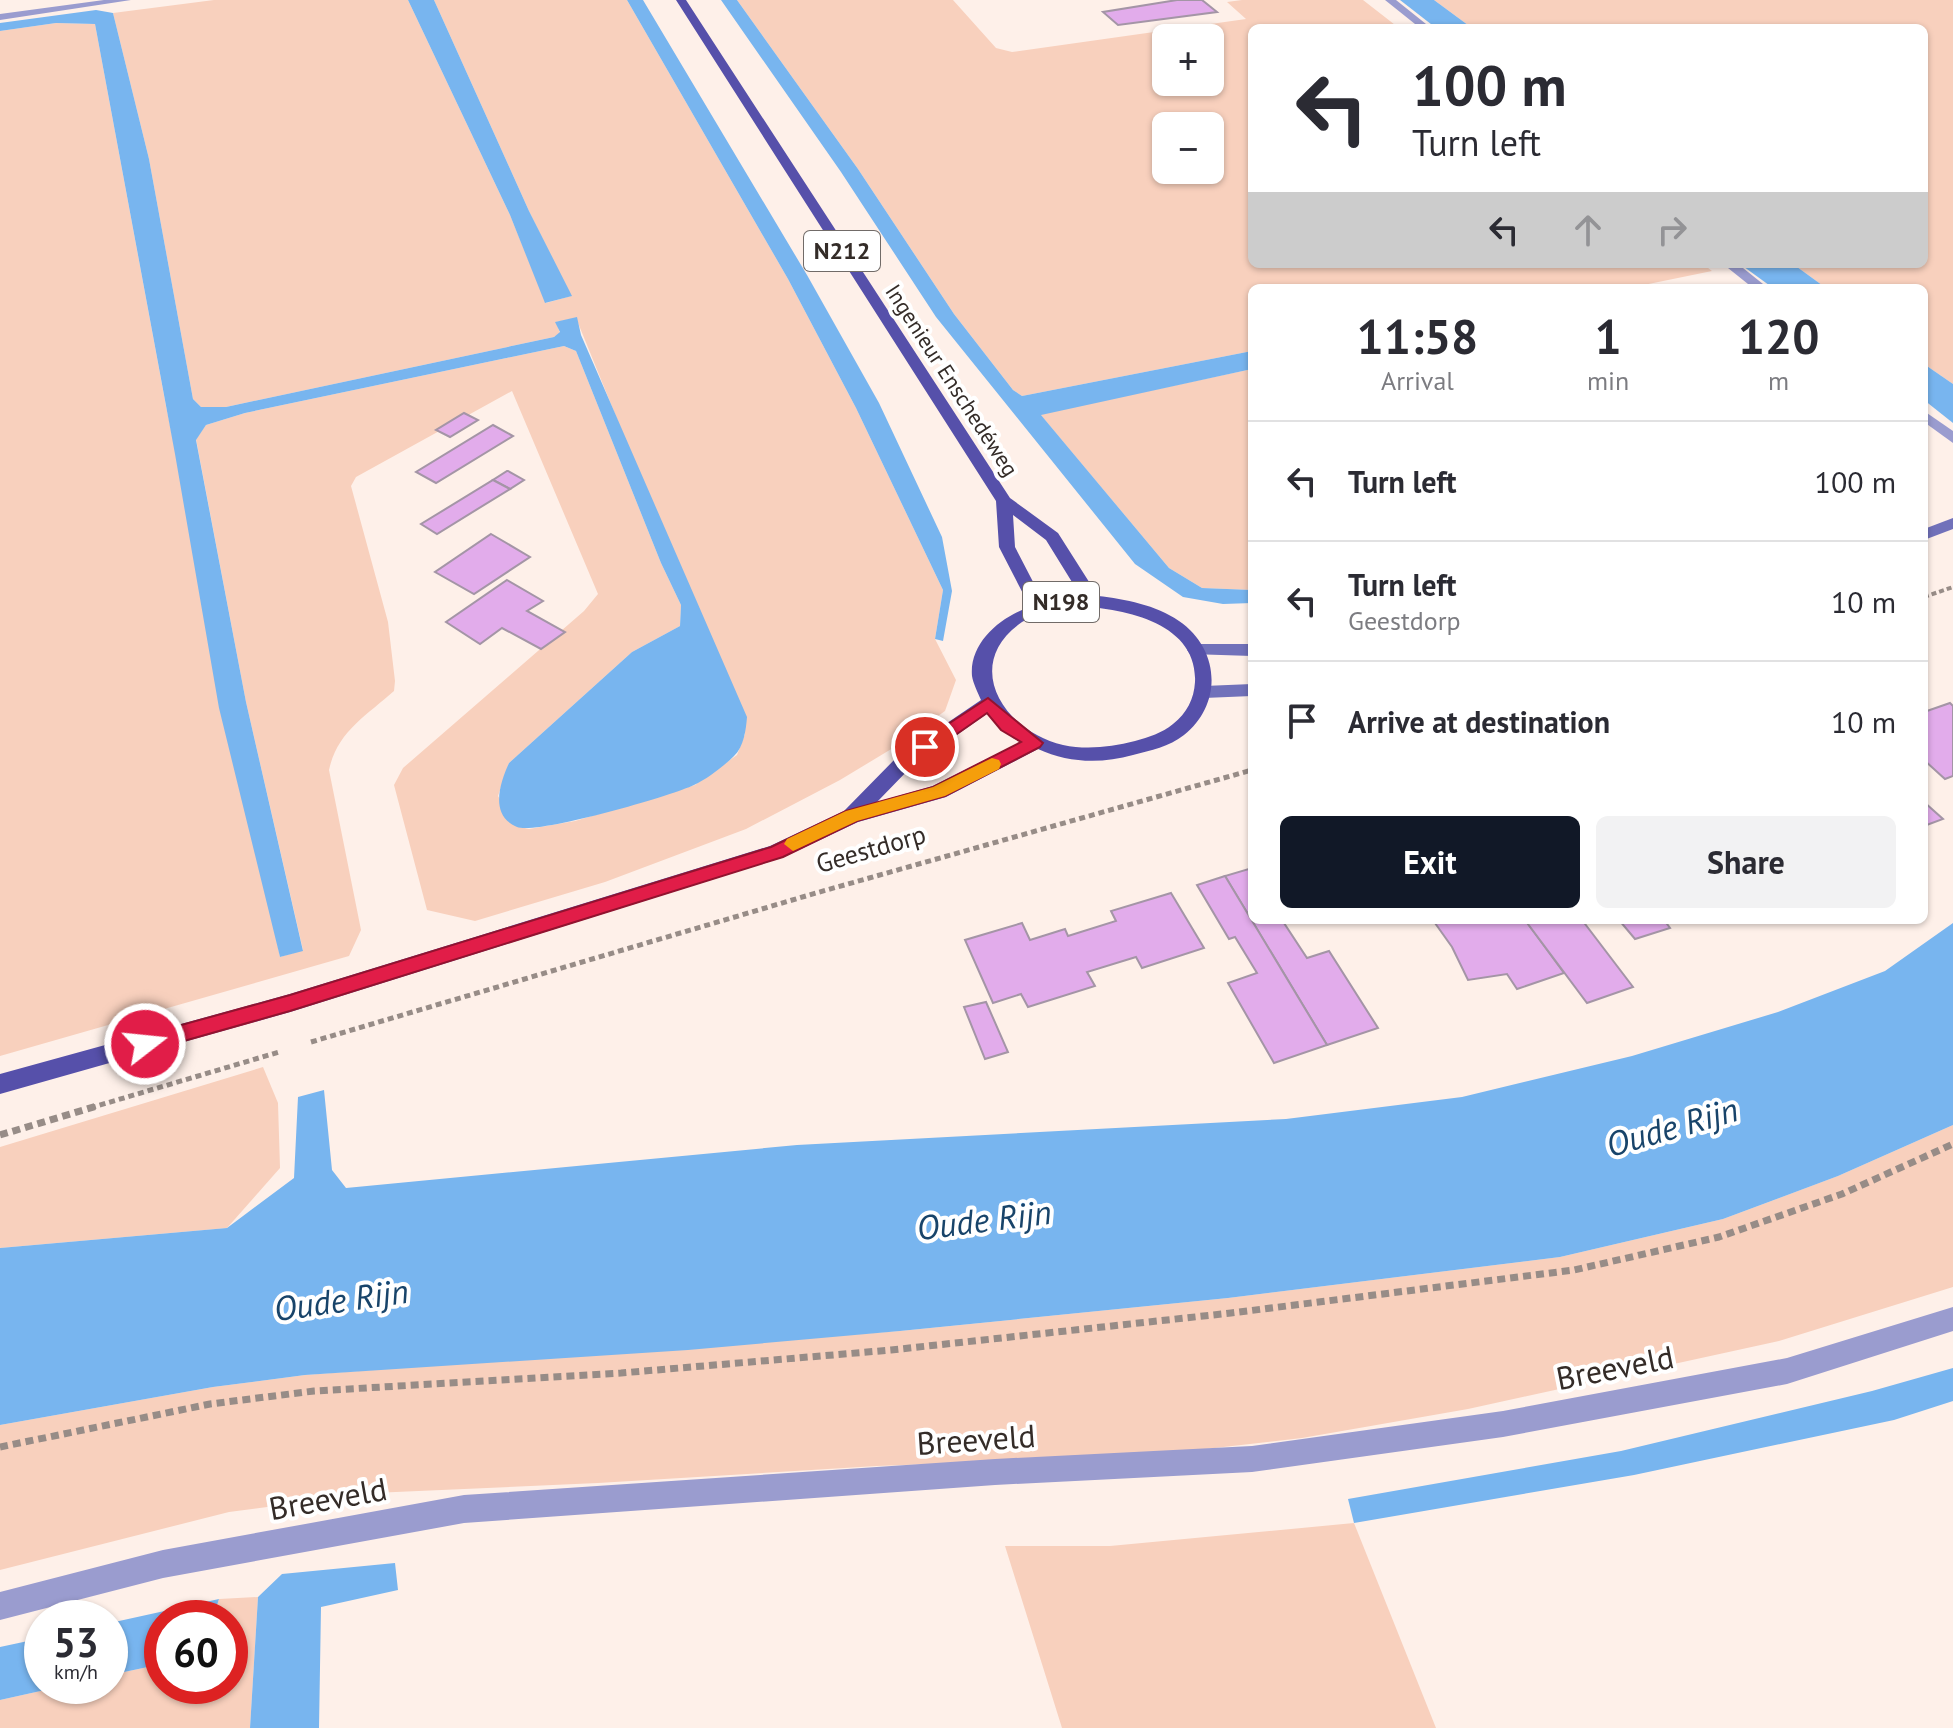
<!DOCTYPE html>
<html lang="en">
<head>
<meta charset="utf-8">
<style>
	:root { --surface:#fff; --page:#f2f2f3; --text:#2b2b33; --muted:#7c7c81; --line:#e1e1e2; --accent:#111827 }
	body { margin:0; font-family:"PT Sans",sans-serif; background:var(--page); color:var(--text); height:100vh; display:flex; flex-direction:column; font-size:30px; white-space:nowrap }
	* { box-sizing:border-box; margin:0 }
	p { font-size:26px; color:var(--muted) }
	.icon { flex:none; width:44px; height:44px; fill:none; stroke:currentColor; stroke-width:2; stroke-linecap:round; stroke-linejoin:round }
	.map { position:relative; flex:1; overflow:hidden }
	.sheet { position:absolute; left:1248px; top:284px; width:680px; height:640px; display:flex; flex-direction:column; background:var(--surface); border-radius:12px; box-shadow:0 2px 6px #0004 }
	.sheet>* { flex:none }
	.hud { position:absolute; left:1248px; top:24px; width:680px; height:244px; border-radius:12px; box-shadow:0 2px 6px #0004; background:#fff; color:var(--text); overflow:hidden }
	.buttons { position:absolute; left:1152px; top:24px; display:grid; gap:16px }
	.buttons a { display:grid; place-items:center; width:72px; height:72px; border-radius:12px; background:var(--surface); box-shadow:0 2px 6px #0004; font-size:40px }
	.speed { position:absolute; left:24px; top:1600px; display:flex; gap:16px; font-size:40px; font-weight:700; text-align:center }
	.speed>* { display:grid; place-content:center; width:104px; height:104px; border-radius:50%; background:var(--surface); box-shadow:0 2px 6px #0004; line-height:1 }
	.speed small { font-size:20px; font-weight:400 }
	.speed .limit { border:12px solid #d22; background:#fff; color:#111 }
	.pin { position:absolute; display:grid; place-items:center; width:68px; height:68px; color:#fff; margin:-34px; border:4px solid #fff; border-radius:50%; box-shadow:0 2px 8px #0007 }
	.me { position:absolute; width:88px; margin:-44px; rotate:74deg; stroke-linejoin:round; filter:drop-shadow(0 0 6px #0008) }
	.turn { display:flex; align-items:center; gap:28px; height:168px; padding:0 32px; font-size:36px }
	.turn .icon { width:104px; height:104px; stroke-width:2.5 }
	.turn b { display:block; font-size:56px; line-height:68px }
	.lanes { display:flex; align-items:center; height:76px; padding:0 32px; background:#0003; justify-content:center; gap:40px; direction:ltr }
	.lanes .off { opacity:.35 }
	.eta { display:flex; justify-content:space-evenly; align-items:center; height:136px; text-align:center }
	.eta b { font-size:48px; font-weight:600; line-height:56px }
	.action { display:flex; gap:16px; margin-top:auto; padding:16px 32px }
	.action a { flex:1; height:92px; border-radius:12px; background:var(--accent); color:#fff; font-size:32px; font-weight:600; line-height:92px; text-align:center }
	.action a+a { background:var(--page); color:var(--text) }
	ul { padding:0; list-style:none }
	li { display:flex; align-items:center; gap:24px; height:120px; padding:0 32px; border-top:2px solid var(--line) }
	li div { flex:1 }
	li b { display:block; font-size:30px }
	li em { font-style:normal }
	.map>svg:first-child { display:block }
	.green { fill:#f8d0bd; fill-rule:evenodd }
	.water { fill:#78b5ef }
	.building { fill:#e2aceb; stroke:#a495a6; stroke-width:2 }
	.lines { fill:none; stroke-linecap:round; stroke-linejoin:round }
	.path-far2 { stroke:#978c87; stroke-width:4; stroke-dasharray:5 3; stroke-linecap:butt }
	.path-far1 { stroke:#978c87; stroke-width:5; stroke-dasharray:6 4; stroke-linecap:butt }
	.path { stroke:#978c87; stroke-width:7; stroke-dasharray:8 5; stroke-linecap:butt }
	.street { fill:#9a9ccf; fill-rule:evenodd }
	.secondary { fill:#7171ba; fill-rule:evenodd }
	.primary { fill:#5650aa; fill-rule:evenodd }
	.route { fill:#e11d48; stroke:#92132f; stroke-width:2 }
	.slow { fill:#f59e0b }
	.labels { text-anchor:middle; stroke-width:8; stroke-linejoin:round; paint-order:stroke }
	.far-street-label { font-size:22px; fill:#342c28; stroke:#fff }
	.shield { fill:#fff; stroke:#716b68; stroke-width:2 }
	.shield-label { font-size:24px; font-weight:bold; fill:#342c28 }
	.street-label { font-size:26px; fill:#342c28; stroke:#fff }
	.near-street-label { font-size:32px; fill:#342c28; stroke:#fff }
	.near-water-label { font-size:34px; font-style:italic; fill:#18446a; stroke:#fff }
</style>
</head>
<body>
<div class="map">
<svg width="1953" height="1728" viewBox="0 0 1953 1728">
	<rect width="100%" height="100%" fill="#fef0e9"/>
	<g class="green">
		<path d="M214,0H408L510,215L546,303L571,296L529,211L434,0H627L788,279L856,408L943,590L935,639L956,680L945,711L893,748L840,780L746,829L605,882L475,921L427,910L394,785L403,768L584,611L598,594L512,391L356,477L351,486L388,622L395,681L394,691C366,716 337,732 329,770L361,930L349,956L0,1056V31L56,23L95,24L166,406L280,957L303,950L246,702L196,439L206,425L245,413L564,346L576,351L661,563L681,605L680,626L632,652L509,763L498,796L516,826L529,829L575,821L695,785L737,755L745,734L576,318L556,322L560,333L554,337L226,407H201L193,399L149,159L113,13Z"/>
		<path d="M737,0H953L996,48L1012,52L1246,19L1227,2L1242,0H1363L1399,28H1252V264H1703L1712,271L1629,288L1577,285L1563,288H1252V351L1022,396L1013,390L954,314L858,169ZM1166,38H1210V82H1166ZM1166,126H1210V170H1166Z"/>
		<polygon points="1434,0 1953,0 1953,384 1924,364 1924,288 1826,288 1793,264 1924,264 1924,28 1472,28"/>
		<polygon points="1252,369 1252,590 1202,588 1169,568 1040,414"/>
		<polygon points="263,1067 278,1103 280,1168 227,1228 0,1248 0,1147"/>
		<polygon points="1953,1125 1953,1287 1779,1341 1468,1409 1302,1438 1144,1456 877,1466 598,1483 373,1493 229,1512 0,1570 0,1425 213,1387 305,1375 900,1331 1228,1298 1560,1257 1723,1219 1838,1176"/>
		<polygon points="1354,1523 1436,1728 1062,1728 1005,1546 1110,1546"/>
		<polygon points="258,1597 250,1728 0,1728 0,1700 63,1686 110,1686 110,1675 162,1664 162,1686 230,1686 230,1618 213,1618 219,1599"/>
	</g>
	<g class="water">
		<polygon points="408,0 434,0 529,211 572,296 545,303 510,215"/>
		<polygon points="627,0 643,0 807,275 879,403 942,537 952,591 943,641 935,639 943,590 856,408 788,279"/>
		<polygon points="721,0 737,0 858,169 954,314 1013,390 1022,396 1252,351 1252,369 1041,415 1169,568 1202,588 1252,590 1252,603 1223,604 1183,597 1135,564 936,317 841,172"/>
		<polygon points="1400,0 1434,0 1472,28 1436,28"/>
		<path d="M96,10L113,13L149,159L193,399L201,407H226L554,337L560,332L555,322L577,317L581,335L747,717C746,729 744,747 734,756C724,766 707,779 694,785C671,796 537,835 517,827C489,815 500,783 509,763L632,652L680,626L681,605L661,563L576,351L564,346L245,413L206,425L196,440L246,702L303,951L280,957L219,708L175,454L95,24L56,23L0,31V23Z"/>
		<polygon points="1740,264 1793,264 1826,288 1773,288"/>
		<polygon points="1924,364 1953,384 1953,423 1924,400"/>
		<polygon points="1953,923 1953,1125 1838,1176 1723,1219 1560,1257 1228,1298 900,1331 688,1350 305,1375 213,1387 0,1425 0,1248 227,1228 294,1178 298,1097 324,1090 332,1170 346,1188 797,1145 1286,1119 1462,1097 1632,1056 1778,1012 1885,971"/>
		<polygon points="1953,1368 1953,1401 1894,1420 1634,1475 1354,1523 1348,1499 1621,1451 1872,1391"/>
		<polygon points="395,1563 398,1590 321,1607 319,1728 250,1728 258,1597 282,1574"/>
		<polygon points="219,1599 213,1618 162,1618 162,1664 110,1675 110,1623"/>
		<polygon points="42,1638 42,1686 63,1686 0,1700 0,1647"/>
	</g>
	<g class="building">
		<polygon points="1177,0 1202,0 1217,12 1118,25 1103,12"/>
		<polygon points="464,413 478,420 450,437 436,430"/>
		<polygon points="493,425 513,436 436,483 416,472"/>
		<polygon points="507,471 508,471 524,480 510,489 493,480"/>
		<polygon points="493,480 510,489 437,534 421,524"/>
		<polygon points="491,534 530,557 474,594 435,572"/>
		<polygon points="507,580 543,601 527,611 565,632 541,649 502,628 480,644 446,622"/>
		<polygon points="1950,703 1953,706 1953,776 1945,779 1924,760 1924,712"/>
		<polygon points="1924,802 1943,819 1924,826"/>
		<polygon points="1252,868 1252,920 1294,920 1284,923 1307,958 1329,951 1378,1028 1327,1045 1225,876"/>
		<polygon points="1225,876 1327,1045 1274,1063 1228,983 1257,973 1235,937 1229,939 1197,885"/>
		<polygon points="1171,893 1204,948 1142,968 1136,957 1087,972 1095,986 1028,1007 1021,994 993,1003 965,940 1022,923 1030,940 1065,929 1068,936 1116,921 1111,911"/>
		<polygon points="1444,920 1525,920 1564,973 1517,989 1507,974 1468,980 1452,947 1435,923"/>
		<polygon points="1525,920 1582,920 1633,987 1587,1003"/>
		<polygon points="1619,920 1664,920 1670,928 1635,939"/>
		<polygon points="986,1002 1008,1052 985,1059 964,1007"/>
	</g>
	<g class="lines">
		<polyline class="path-far2" points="1924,597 1953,587"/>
		<g class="path-far1">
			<polyline points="311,1042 816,893 1252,770"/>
			<polyline points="90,1108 279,1052"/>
		</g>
		<g class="path">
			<polyline points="0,1135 97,1106"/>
			<polyline points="0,1447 210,1404 314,1391 621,1373 891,1350 1231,1313 1574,1270 1719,1237 1842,1194 1953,1144"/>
		</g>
		<g class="street">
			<polygon points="104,0 131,0 0,20 0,14"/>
			<polygon points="1385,0 1396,0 1431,28 1420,28"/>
			<polygon points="1723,264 1738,264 1768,288 1753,288"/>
			<polygon points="1924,411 1953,431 1953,443 1924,422"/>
			<polygon points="1953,1307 1953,1331 1787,1384 1503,1437 1252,1472 995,1485 464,1523 163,1578 0,1620 0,1592 163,1550 464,1495 995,1459 1252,1446 1503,1411 1787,1358"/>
		</g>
		<g class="secondary">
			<polygon points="1953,518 1953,529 1924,540 1924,529"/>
			<polygon points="1196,644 1252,644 1252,656 1190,654 1187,650"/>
			<polygon points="1252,684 1252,696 1204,698 1195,692 1204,686"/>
		</g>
		<path class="primary" d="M676,0H686L1010,498L1058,533L1098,596C1125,599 1156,605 1179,621C1220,649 1223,704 1184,735C1169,747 1151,750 1133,755C1101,764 1068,763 1038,749L946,797L858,822L784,857L290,1012L0,1094V1074L290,994L770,846L844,811L897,757L981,700C978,693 973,683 972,676C969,642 1002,616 1030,607L999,547L996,501ZM1013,515L1046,540L1080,595L1044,603L1015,547ZM1075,606C1120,608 1198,621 1195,682C1194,699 1187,713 1173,724C1162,733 1149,737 1135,741C1111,747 1087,750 1063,745C1003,731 961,664 1022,622C1036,613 1059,610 1075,606ZM988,713L1013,738L1021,742L933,786L877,802L911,767Z"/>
	</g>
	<polygon class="route" points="988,698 1043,743 1040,747 945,796 857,821 783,857 290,1011 145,1052 138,1050 135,1044 138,1038 145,1035 290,995 771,847 846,811 933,787 1021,742 1001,730 987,713 931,752 919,752 917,747 919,743"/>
	<polygon class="slow" points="992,758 999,760 1001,764 999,769 945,796 857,821 793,851 784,844 787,839 846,811 933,787"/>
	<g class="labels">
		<g class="far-street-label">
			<text transform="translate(952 380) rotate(57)" y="8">Ingenieur Enschedéweg</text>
		</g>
		<g class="shield">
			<rect x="804" y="231" width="76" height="40" rx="6"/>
			<rect x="1023" y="582" width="76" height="40" rx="6"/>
		</g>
		<g class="shield-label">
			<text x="842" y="259">N212</text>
			<text x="1061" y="610">N198</text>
		</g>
		<g class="street-label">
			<text transform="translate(871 849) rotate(-16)" y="9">Geestdorp</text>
		</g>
		<g class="near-street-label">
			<text transform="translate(1615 1368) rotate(-11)" y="11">Breeveld</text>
			<text transform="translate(976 1440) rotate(-4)" y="11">Breeveld</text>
			<text transform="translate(328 1499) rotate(-10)" y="11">Breeveld</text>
		</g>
		<g class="near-water-label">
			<text transform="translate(1672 1127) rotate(-16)" y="12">Oude Rijn</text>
			<text transform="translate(984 1220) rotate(-7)" y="12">Oude Rijn</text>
			<text transform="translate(341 1300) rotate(-8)" y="12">Oude Rijn</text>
		</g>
	</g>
</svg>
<div class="buttons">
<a>+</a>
<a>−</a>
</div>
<div class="speed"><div>53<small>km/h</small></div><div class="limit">60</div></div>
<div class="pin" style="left:925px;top:747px;background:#d93025"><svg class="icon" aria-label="arrive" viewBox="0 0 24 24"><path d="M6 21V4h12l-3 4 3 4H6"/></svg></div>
<svg class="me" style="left:145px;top:1044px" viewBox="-20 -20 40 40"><circle r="17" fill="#e11d48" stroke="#fff" stroke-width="3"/><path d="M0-11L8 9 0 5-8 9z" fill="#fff"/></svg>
<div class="hud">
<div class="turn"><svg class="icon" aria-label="left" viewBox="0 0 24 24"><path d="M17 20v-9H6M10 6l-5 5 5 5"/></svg><div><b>100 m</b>Turn left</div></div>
<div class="lanes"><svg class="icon" aria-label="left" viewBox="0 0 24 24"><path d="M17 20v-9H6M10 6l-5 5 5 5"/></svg><svg class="icon off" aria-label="ahead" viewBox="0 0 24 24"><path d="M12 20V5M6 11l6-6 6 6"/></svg><svg class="icon off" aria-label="right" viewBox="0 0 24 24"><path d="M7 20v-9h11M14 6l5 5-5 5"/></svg></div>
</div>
<section class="sheet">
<div class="eta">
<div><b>11:58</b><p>Arrival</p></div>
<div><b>1</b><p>min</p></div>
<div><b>120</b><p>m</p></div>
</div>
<ul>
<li><svg class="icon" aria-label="left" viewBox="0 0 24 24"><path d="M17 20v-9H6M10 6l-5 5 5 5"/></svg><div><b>Turn left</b></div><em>100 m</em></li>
<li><svg class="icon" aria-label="left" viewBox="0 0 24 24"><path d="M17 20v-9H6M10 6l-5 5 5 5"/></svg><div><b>Turn left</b><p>Geestdorp</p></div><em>10 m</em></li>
<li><svg class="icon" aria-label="arrive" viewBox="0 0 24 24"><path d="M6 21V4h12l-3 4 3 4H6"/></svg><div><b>Arrive at destination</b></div><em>10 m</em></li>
</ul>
<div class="action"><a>Exit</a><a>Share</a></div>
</section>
</div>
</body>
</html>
